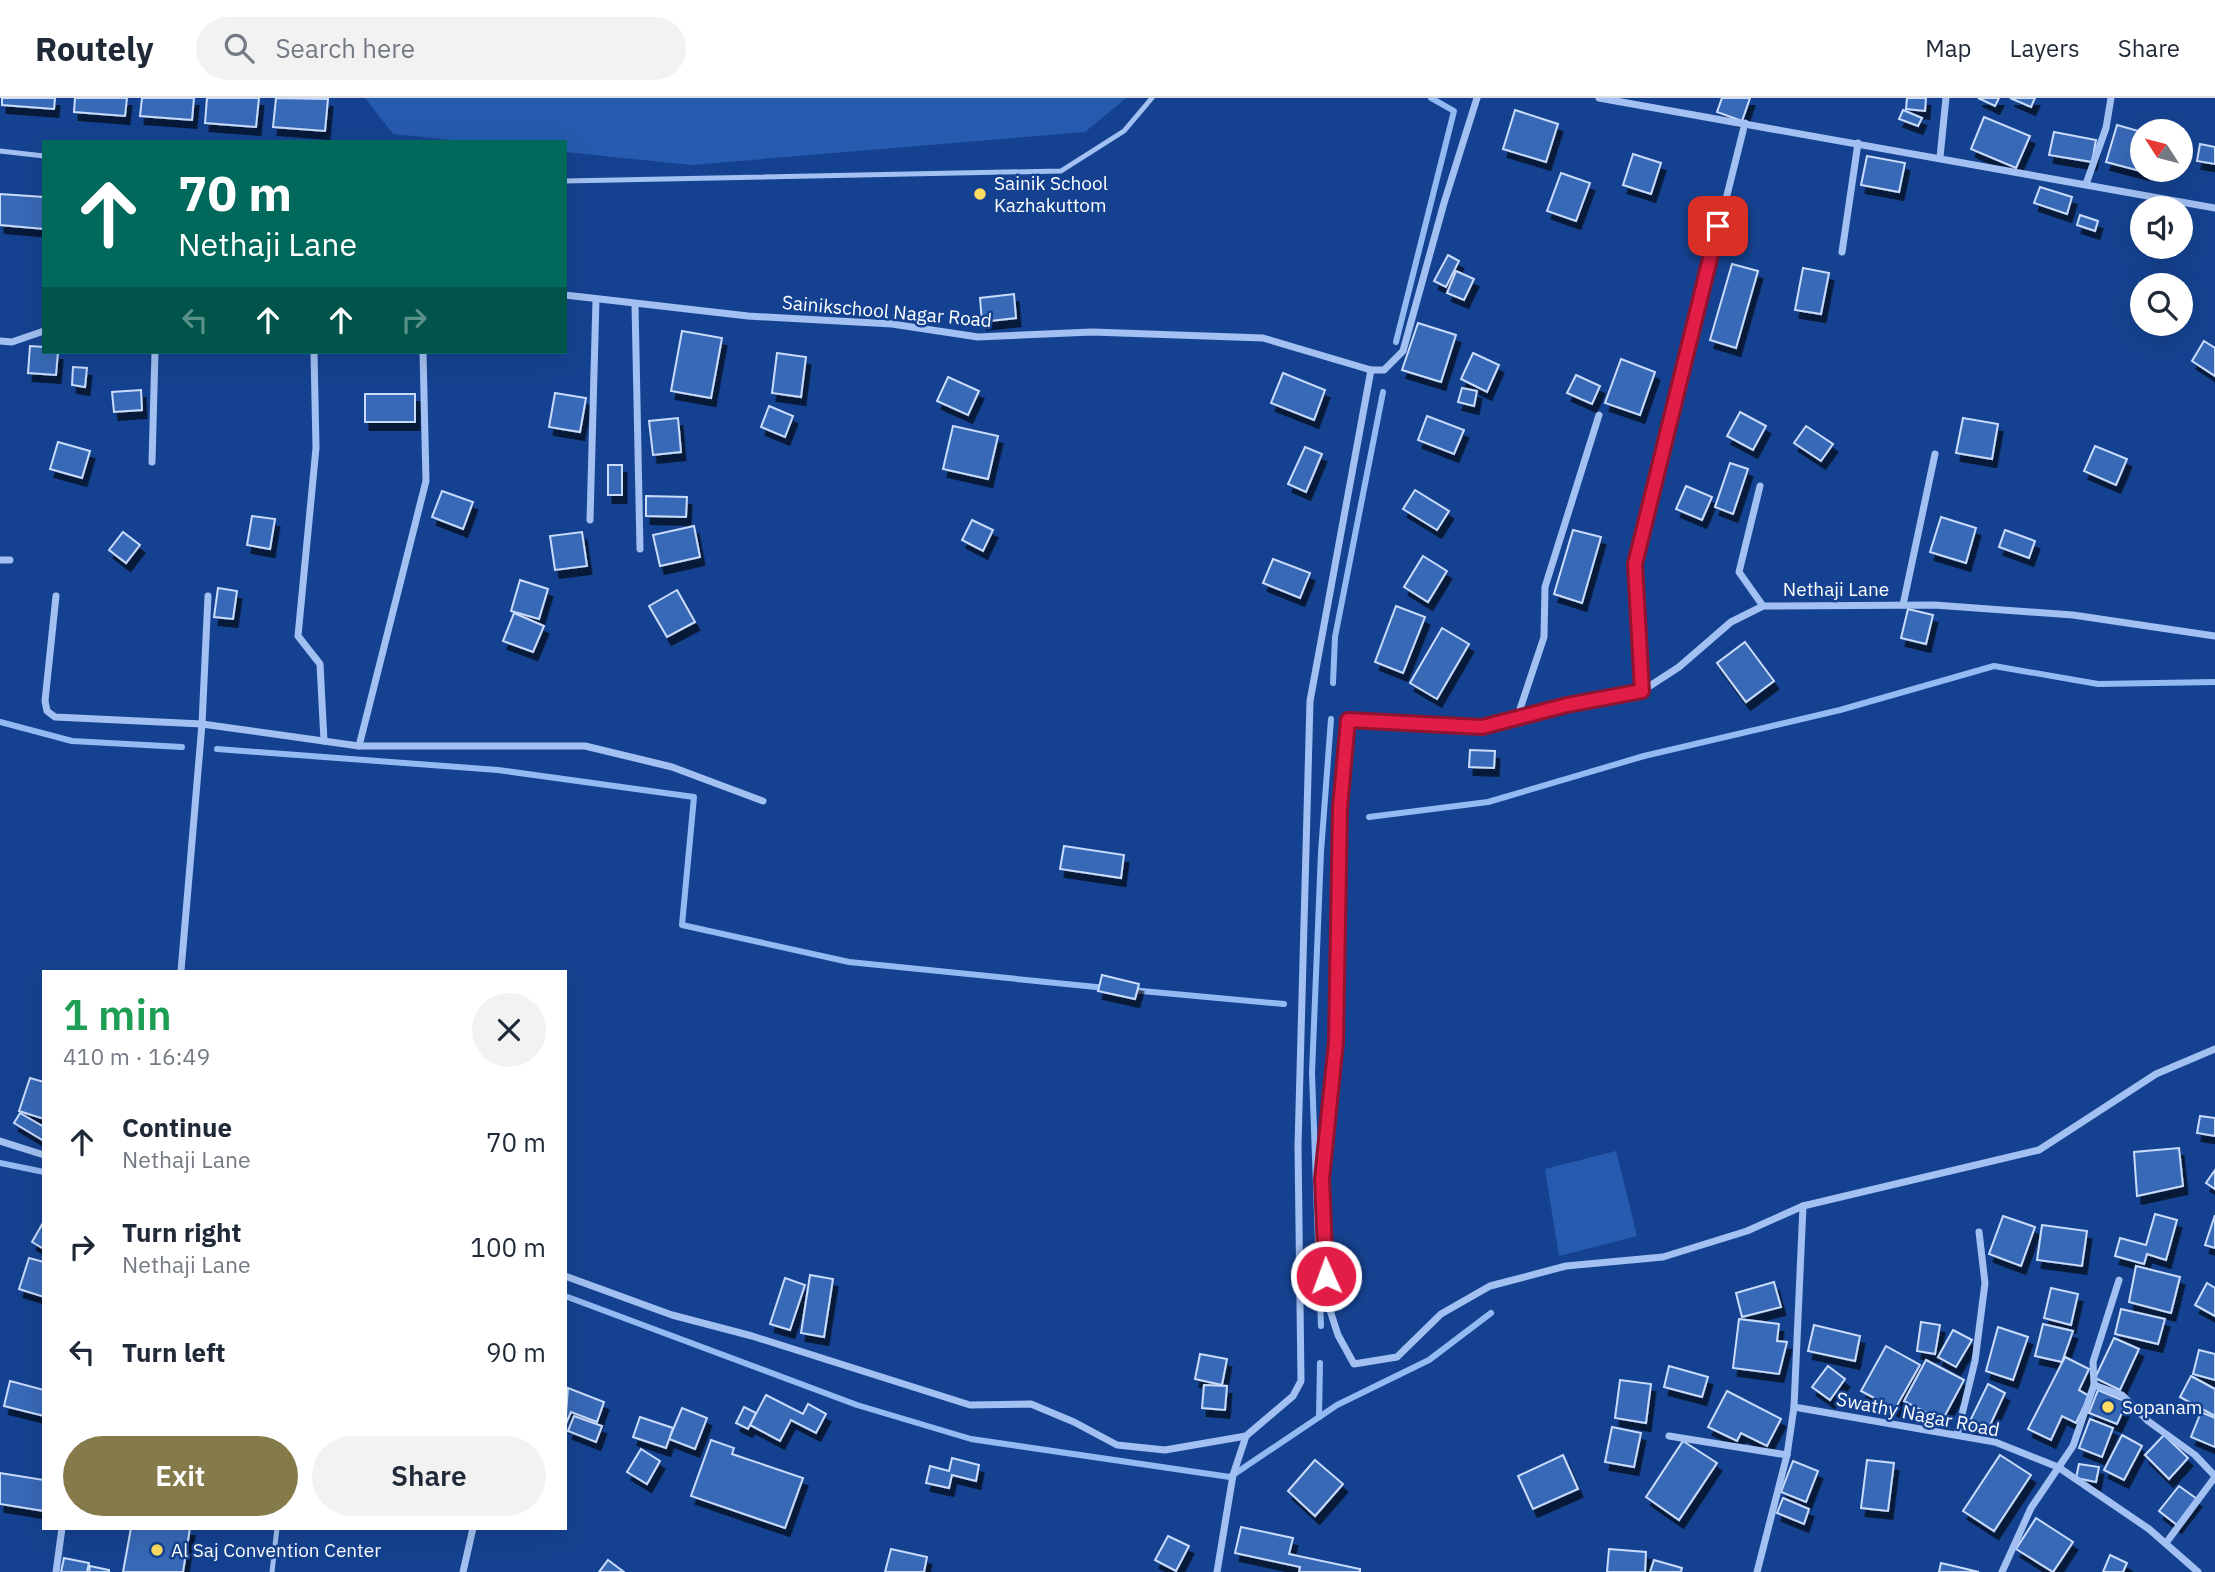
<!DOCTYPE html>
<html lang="en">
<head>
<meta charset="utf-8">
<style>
	:root { --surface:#fff; --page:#f2f2f3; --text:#1f2937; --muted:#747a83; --line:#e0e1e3; --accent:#847a4a }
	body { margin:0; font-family:"IBM Plex Sans",sans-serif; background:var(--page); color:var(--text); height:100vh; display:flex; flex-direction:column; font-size:26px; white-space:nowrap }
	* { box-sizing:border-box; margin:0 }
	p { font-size:23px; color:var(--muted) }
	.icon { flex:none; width:38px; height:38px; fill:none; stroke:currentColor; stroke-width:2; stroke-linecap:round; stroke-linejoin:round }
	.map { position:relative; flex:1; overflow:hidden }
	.side { position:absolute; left:42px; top:872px; width:525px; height:560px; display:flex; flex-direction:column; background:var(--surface); border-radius:0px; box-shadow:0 7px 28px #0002 }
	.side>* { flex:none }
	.top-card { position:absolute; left:42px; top:42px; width:525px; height:214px; border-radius:0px; box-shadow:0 7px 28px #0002; background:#00695c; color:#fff; overflow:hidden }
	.needle { width:46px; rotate:306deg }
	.tools { position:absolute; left:2130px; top:21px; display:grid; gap:14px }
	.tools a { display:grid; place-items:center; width:63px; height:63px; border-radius:50%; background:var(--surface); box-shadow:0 7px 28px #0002; font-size:35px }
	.pin { position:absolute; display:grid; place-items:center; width:60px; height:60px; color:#fff; margin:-30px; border-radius:14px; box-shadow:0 4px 10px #0006 }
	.me { position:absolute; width:77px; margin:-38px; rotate:358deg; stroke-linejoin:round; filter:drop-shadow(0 0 5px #0008) }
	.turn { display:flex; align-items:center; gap:24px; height:147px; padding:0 21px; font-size:32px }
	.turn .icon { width:91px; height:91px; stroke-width:2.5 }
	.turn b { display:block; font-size:49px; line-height:60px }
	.lanes { display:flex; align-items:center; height:66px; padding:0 21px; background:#0003; justify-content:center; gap:35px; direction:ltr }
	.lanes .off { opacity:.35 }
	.round { display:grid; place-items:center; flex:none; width:74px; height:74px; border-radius:37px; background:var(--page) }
	.headline { display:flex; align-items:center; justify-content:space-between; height:119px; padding:0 21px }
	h1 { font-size:42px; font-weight:600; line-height:52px; color:#1e9e55 }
	.primary-button { display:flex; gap:14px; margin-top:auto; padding:14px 21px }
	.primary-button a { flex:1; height:80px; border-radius:42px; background:var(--accent); color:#fff; font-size:28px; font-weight:600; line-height:80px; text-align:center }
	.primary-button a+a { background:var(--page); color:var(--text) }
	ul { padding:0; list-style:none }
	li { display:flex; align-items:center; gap:21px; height:105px; padding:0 21px }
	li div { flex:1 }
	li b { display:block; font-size:26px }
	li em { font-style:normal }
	header { display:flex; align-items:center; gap:42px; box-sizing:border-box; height:98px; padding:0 35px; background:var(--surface); border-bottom:2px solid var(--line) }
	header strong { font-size:33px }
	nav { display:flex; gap:38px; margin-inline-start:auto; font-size:24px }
	.search { width:490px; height:63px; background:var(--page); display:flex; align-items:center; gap:18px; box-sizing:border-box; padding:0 24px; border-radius:38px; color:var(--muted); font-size:26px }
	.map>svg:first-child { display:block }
	.green { fill:#275baf }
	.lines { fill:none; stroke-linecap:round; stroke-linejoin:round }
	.stream { stroke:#94baf3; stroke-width:6 }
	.building { fill:#3969b7; stroke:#c9dcfc; stroke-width:2; filter:url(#shadow) }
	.service { stroke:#a2c0f1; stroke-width:5 }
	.minor { stroke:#a2c0f1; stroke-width:7 }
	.route-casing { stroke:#92132f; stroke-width:18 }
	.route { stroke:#e11d48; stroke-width:12 }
	.poi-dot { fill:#ffdd62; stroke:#154290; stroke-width:2.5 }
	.labels { text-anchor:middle; stroke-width:5; stroke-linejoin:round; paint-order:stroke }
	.poi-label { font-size:19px; fill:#fff; stroke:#154290; text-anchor:start }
	.street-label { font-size:19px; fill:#fff; stroke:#154290 }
</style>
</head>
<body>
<header>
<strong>Routely</strong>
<div class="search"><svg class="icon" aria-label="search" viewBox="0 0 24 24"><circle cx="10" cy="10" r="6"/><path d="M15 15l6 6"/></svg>Search here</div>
<nav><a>Map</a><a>Layers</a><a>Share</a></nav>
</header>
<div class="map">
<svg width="2215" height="1474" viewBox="0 0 2215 1474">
	<defs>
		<filter id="shadow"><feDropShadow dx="4.5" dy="8" stdDeviation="0" flood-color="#0009"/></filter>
	</defs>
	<rect width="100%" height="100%" fill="#154290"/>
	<g class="green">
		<polygon points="365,0 1126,0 1085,34 692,67 565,54 565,44 470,44 393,36"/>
		<polygon points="1616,1053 1637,1138 1559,1158 1545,1071"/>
	</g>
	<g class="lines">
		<g class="stream">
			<polyline points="1396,244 1454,13 1431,0"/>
			<polyline points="1333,585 1335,539 1383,294"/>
			<polyline points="0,624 72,643 182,649"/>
			<polyline points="217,651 498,672 694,699 682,827 849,864 1106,890"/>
			<polyline points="1369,719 1488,704 1644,658 1840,612 1994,568 2098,586 2215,584"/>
			<polyline points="1131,892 1284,906"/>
			<polyline points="0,1065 44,1074"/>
			<polyline points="565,1198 857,1307 971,1341 1230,1379 1337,1307 1429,1262 1491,1215"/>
			<polyline points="1321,1228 1312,975 1321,754 1331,621"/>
			<polyline points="1319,1319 1320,1265"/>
		</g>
	</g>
	<g class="building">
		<polygon points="2,0 55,0 54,11 2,7"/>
		<polygon points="75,0 127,0 125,18 74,14"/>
		<polygon points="142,0 194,0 192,22 140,18"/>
		<polygon points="207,0 259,0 256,29 205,25"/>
		<polygon points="276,0 328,1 325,33 273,29"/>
		<polygon points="1722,0 1750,0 1742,23 1717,14"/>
		<polygon points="1907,0 1926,0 1925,13 1906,11"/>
		<polygon points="1978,0 1999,0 1995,8"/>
		<polygon points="2010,0 2035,0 2031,9"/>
		<polygon points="1515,12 1558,26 1546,64 1503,51"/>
		<polygon points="1903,12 1922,20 1918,28 1899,21"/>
		<polygon points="1984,19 2030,38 2016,70 1971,51"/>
		<polygon points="2117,27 2142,34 2144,74 2106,64"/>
		<polygon points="2054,34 2096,42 2092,64 2049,57"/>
		<polygon points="2200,46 2215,49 2215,66 2197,63"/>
		<polygon points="1633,56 1661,65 1651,96 1623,87"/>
		<polygon points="1867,58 1905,65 1899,94 1861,87"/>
		<polygon points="1561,75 1590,85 1576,123 1547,113"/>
		<polygon points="2040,89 2072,99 2067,116 2034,105"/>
		<polygon points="0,96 44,99 44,131 0,127"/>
		<polygon points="2080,117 2098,123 2095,133 2077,127"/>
		<polygon points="1448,157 1459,163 1446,189 1434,183"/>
		<polygon points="1732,166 1758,173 1736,250 1710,242"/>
		<polygon points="1803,170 1829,175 1821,216 1795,212"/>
		<polygon points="1456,173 1474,181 1464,202 1447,195"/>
		<polygon points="1014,196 1016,220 982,224 980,200"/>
		<polygon points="1418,225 1456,237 1441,284 1402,272"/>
		<polygon points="682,233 722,240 711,300 671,293"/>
		<polygon points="2204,243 2215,250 2215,278 2192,263"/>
		<polygon points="30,248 44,249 44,254 58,254 56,277 28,275"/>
		<polygon points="777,255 806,259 801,299 772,295"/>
		<polygon points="1473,255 1499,267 1487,294 1461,281"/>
		<polygon points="1621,261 1655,274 1640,317 1605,305"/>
		<polygon points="73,269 87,270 85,289 72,287"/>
		<polygon points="1283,275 1325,292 1314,322 1271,305"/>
		<polygon points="1576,277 1600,288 1592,306 1567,295"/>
		<polygon points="948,279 979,293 968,317 937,303"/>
		<polygon points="1462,290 1477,293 1474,308 1458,304"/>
		<polygon points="141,292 142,312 114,314 112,294"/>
		<polygon points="555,295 586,300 580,334 549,329"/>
		<rect x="365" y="296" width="50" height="28"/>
		<polygon points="769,308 793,318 785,339 761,329"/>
		<polygon points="1740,314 1766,328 1753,352 1727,338"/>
		<polygon points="1427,318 1464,332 1454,356 1418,342"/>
		<polygon points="678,320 681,354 653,357 649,323"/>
		<polygon points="1963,320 1998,326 1992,361 1956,355"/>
		<polygon points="953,328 998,338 988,381 943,371"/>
		<polygon points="1806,328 1833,346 1821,363 1794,345"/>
		<polygon points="58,344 90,353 82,380 50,371"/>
		<polygon points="2095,348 2127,361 2116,387 2084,373"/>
		<polygon points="1305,349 1322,356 1306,394 1288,386"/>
		<polygon points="1730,365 1748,371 1733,416 1715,409"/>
		<rect x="608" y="367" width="14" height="30"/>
		<polygon points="1686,388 1712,399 1702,422 1676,411"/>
		<polygon points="1415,392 1449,413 1437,432 1403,411"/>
		<polygon points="442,393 473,404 463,431 432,419"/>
		<polygon points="646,398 687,399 686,419 646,418"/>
		<polygon points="252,418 275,421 270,451 247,447"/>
		<polygon points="1941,419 1976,430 1966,465 1930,454"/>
		<polygon points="972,422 993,432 983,453 962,442"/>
		<polygon points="694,428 700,459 660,468 653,437"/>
		<polygon points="1573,432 1601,439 1582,505 1554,496"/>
		<polygon points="2005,432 2035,443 2029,460 1999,449"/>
		<polygon points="123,434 140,447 126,465 109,452"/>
		<polygon points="582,434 587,468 555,472 550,438"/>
		<polygon points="1423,458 1447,473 1428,504 1404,489"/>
		<polygon points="1273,461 1310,475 1300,500 1263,485"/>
		<polygon points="520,482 548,491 539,521 511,513"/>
		<polygon points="218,490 237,493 233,521 214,519"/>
		<polygon points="677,492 695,524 667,539 649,508"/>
		<polygon points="1396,508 1425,519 1403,575 1375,564"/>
		<polygon points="1908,511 1933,517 1926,546 1901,540"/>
		<polygon points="514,515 544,528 533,554 503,543"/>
		<polygon points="1442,530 1469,546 1437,601 1410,585"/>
		<polygon points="1745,544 1774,583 1746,604 1717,565"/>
		<polygon points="1470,652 1495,653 1494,670 1469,669"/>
		<polygon points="1064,748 1124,757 1121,780 1060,771"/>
		<polygon points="1102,877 1139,886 1135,901 1098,893"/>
		<polygon points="30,980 44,984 44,1021 19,1013"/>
		<polygon points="20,1015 44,1029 44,1043 14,1025"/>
		<polygon points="2200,1018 2215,1020 2215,1038 2197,1035"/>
		<polygon points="2179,1050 2183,1088 2137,1098 2134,1054"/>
		<polygon points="2215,1072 2215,1091 2206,1085"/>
		<polygon points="2155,1116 2177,1122 2166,1162 2147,1156 2144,1166 2115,1158 2120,1140 2146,1147"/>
		<polygon points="2215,1117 2215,1150 2205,1147"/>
		<polygon points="2003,1118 2035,1129 2021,1168 1989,1156"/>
		<polygon points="44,1123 44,1151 32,1144"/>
		<polygon points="2042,1127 2087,1133 2082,1168 2037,1162"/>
		<polygon points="29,1160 44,1164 44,1199 19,1191"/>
		<polygon points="2136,1168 2180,1179 2171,1215 2129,1204"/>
		<polygon points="810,1177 833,1181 824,1239 801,1235"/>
		<polygon points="785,1180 805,1187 790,1232 770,1226"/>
		<polygon points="1774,1184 1781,1209 1742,1219 1736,1195"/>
		<polygon points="2207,1185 2215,1190 2215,1218 2195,1207"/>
		<polygon points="2051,1190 2078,1196 2071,1227 2044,1220"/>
		<polygon points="2121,1211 2165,1221 2158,1246 2115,1236"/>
		<polygon points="1739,1221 1779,1226 1777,1243 1787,1244 1779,1276 1733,1270"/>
		<polygon points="1921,1224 1940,1227 1935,1256 1917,1253"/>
		<polygon points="2043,1226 2073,1233 2062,1264 2035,1258"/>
		<polygon points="1814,1227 1860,1238 1855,1263 1808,1253"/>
		<polygon points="1998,1229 2028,1239 2013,1282 1986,1273"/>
		<polygon points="1953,1232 1972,1242 1956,1269 1938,1259"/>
		<polygon points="2114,1240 2139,1251 2120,1292 2095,1280"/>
		<polygon points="1886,1248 1920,1267 1895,1311 1861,1293"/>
		<polygon points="2199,1252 2215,1256 2215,1282 2193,1276"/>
		<polygon points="1200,1256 1227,1261 1222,1287 1195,1281"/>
		<polygon points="2065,1259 2089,1271 2079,1292 2089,1298 2076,1325 2062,1318 2051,1342 2028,1331"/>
		<polygon points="1926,1262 1964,1282 1942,1323 1904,1303"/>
		<polygon points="1669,1268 1708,1279 1702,1299 1664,1289"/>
		<polygon points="1828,1268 1845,1281 1830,1302 1812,1289"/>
		<polygon points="2191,1278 2215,1291 2215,1318 2180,1299"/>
		<polygon points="1620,1282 1651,1286 1646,1325 1615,1320"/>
		<polygon points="10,1283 44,1292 44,1318 4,1308"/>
		<polygon points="1988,1286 2005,1295 1986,1336 1968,1327"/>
		<polygon points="1204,1287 1227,1288 1225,1312 1202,1310"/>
		<polygon points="568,1290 604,1304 597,1324 571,1314 565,1328"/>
		<polygon points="2098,1292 2127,1304 2117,1326 2089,1315"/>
		<polygon points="1727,1293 1781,1321 1767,1348 1741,1335 1737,1343 1708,1329"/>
		<polygon points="766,1297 803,1316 808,1306 826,1316 816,1335 791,1322 780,1343 750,1327"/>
		<polygon points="744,1309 756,1315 748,1331 736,1325"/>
		<polygon points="682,1310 707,1320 695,1351 669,1341"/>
		<polygon points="2201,1314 2215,1320 2215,1349 2191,1339"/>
		<polygon points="574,1318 602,1328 596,1344 568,1333"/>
		<polygon points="640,1319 673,1330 666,1350 633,1339"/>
		<polygon points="2090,1321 2113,1330 2102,1359 2079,1350"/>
		<polygon points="1612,1329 1641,1335 1634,1369 1605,1364"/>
		<polygon points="2122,1337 2142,1348 2124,1382 2104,1372"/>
		<polygon points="2164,1337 2188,1360 2169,1381 2145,1357"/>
		<polygon points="711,1342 734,1350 732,1356 803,1380 785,1430 691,1398"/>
		<polygon points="1683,1343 1717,1365 1679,1422 1646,1399"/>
		<polygon points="641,1351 660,1363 647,1386 627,1374"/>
		<polygon points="1563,1357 1578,1391 1533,1411 1518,1378"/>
		<polygon points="2000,1357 2031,1377 1994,1433 1963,1413"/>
		<polygon points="952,1360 979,1367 976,1383 952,1377 949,1390 926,1385 930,1368 949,1373"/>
		<polygon points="1315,1362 1343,1386 1315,1418 1288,1393"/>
		<polygon points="1867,1362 1894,1365 1888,1413 1861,1410"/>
		<polygon points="1793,1363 1818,1373 1806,1404 1781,1394"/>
		<polygon points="2079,1366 2099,1369 2096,1384 2076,1380"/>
		<polygon points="0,1375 44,1382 44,1413 0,1406"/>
		<polygon points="2179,1388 2197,1401 2177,1427 2159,1413"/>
		<polygon points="1783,1400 1809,1411 1804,1426 1777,1415"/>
		<polygon points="2036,1420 2073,1444 2053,1474 2016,1451"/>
		<polygon points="1241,1429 1293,1440 1289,1456 1360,1471 1360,1474 1299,1474 1300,1469 1235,1455"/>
		<polygon points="131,1430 190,1430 183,1474 123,1474"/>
		<polygon points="1168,1438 1189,1448 1176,1473 1155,1462"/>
		<polygon points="891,1451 927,1459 924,1474 885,1474"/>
		<polygon points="1609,1451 1646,1454 1645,1474 1607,1474"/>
		<polygon points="2110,1457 2127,1465 2123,1474 2103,1474"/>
		<polygon points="64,1460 89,1465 87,1474 61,1474"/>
		<polygon points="608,1462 624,1474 599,1474"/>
		<polygon points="1654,1462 1682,1470 1681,1474 1650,1474"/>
		<polygon points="1941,1465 1979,1474 1939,1474"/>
		<polygon points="90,1468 109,1472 109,1474 89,1474"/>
	</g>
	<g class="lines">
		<g class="service">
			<polyline points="0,53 44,58"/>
			<polyline points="565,83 1061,73 1124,33 1152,0"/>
			<polyline points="272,1474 277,1430"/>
		</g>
		<g class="minor">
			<polyline points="1599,0 2215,110"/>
			<polyline points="1940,59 1946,0"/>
			<polyline points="2086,86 2106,30 2111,0"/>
			<polyline points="1842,154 1858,45"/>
			<polyline points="565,197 748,218 892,226 978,239 1092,234 1263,240 1371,272 1384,272 1403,253 1444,105 1477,0"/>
			<polyline points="635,206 640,451"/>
			<polyline points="0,243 12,244 44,233"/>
			<polyline points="314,254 316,350 298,538 320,566 324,643"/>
			<polyline points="152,364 155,254"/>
			<polyline points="1760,388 1739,474 1763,508"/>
			<polyline points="590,422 596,201"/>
			<polyline points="0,462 10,462"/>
			<polyline points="56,498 45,603 47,613 55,619 202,626 359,648 585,648 672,669 763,703"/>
			<polyline points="1903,507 1935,356"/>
			<polyline points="2215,538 2073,517 1934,507 1763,508 1731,524 1679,569 1642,593 1567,607 1482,629 1348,622 1340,710 1336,944 1323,1081 1327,1203 1338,1237 1354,1266 1397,1259 1441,1216 1490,1188 1566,1168 1663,1159 1747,1133 1803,1108 2039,1052 2156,976 2215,951"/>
			<polyline points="1642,593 1635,466 1745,25"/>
			<polyline points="1517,620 1544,539 1545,489 1599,317"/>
			<polyline points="359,648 426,383 423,254"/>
			<polyline points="181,873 202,626 208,498"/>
			<polyline points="0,1043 44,1057"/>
			<polyline points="1803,1108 1794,1309 1995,1344 2058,1369 2149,1431 2198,1474"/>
			<polyline points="565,1178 672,1217 752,1238 970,1307 1031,1306 1074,1324 1117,1347 1165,1352 1246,1338 1293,1298 1301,1283 1298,1048 1310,603 1371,272"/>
			<polyline points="2094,1287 2122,1297 2148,1323 2195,1357 2215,1378"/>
			<polyline points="1957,1337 1975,1263 1985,1185 1979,1134"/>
			<polyline points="1669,1338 1787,1357"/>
			<polyline points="2166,1445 2215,1379"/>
			<polyline points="56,1474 62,1430"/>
			<polyline points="463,1474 473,1430"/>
			<polyline points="1217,1474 1233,1377 1246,1338"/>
			<polyline points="1757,1474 1787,1357 1794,1309"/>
			<polyline points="2002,1474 2031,1410 2073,1348 2094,1287 2093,1264 2119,1182"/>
		</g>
	</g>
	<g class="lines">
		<defs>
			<polyline id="route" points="1326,1178 1322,1081 1336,944 1340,710 1348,622 1482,629 1567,607 1642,593 1635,466 1718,128"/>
		</defs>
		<use href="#route" class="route-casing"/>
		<use href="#route" class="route"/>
	</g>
	<g class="poi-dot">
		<circle cx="980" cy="96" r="7"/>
		<circle cx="2108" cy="1309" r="7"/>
		<circle cx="157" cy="1452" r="7"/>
	</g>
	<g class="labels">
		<g class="poi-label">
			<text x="994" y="92">Sainik School<tspan x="994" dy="22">Kazhakuttom</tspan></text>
			<text x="2122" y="1316">Sopanam</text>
			<text x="171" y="1459">Al Saj Convention Center</text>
		</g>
		<g class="street-label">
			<text transform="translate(887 213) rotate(5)" y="7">Sainikschool Nagar Road</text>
			<text x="1836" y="498">Nethaji Lane</text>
			<text transform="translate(1918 1316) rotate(11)" y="7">Swathy Nagar Road</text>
		</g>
	</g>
</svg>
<div class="tools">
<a><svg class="needle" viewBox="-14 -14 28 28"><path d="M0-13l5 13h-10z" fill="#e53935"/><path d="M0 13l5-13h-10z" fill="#747a83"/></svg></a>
<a><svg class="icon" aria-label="sound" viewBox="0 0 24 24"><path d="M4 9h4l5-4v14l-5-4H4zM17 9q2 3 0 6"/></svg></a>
<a><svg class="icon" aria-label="search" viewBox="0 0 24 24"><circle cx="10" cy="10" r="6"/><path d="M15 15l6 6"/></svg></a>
</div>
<div class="pin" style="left:1718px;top:128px;background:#d93025"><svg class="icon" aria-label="arrive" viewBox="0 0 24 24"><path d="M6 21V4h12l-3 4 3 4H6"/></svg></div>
<svg class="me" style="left:1326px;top:1178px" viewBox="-20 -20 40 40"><circle r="17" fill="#e11d48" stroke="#fff" stroke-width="3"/><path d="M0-11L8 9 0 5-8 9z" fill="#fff"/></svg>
<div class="top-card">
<div class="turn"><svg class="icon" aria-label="ahead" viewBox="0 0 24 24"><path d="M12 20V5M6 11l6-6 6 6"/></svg><div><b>70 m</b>Nethaji Lane</div></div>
<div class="lanes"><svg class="icon off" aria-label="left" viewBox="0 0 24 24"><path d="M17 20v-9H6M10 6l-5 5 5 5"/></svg><svg class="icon" aria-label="ahead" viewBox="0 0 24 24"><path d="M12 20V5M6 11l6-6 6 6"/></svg><svg class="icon" aria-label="ahead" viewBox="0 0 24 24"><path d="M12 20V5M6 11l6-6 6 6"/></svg><svg class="icon off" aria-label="right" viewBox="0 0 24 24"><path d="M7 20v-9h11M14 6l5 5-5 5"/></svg></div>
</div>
<section class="side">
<div class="headline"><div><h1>1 min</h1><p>410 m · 16:49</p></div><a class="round"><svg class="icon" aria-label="close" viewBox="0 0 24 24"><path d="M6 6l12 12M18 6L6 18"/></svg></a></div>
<ul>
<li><svg class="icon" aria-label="ahead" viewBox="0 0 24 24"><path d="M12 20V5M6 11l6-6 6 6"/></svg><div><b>Continue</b><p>Nethaji Lane</p></div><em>70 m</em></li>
<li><svg class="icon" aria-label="right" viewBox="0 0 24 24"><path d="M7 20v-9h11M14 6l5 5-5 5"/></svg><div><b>Turn right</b><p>Nethaji Lane</p></div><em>100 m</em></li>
<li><svg class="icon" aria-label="left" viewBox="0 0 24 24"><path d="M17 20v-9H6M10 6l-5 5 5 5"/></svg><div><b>Turn left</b></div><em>90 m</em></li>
</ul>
<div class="primary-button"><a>Exit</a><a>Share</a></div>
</section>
</div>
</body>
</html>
